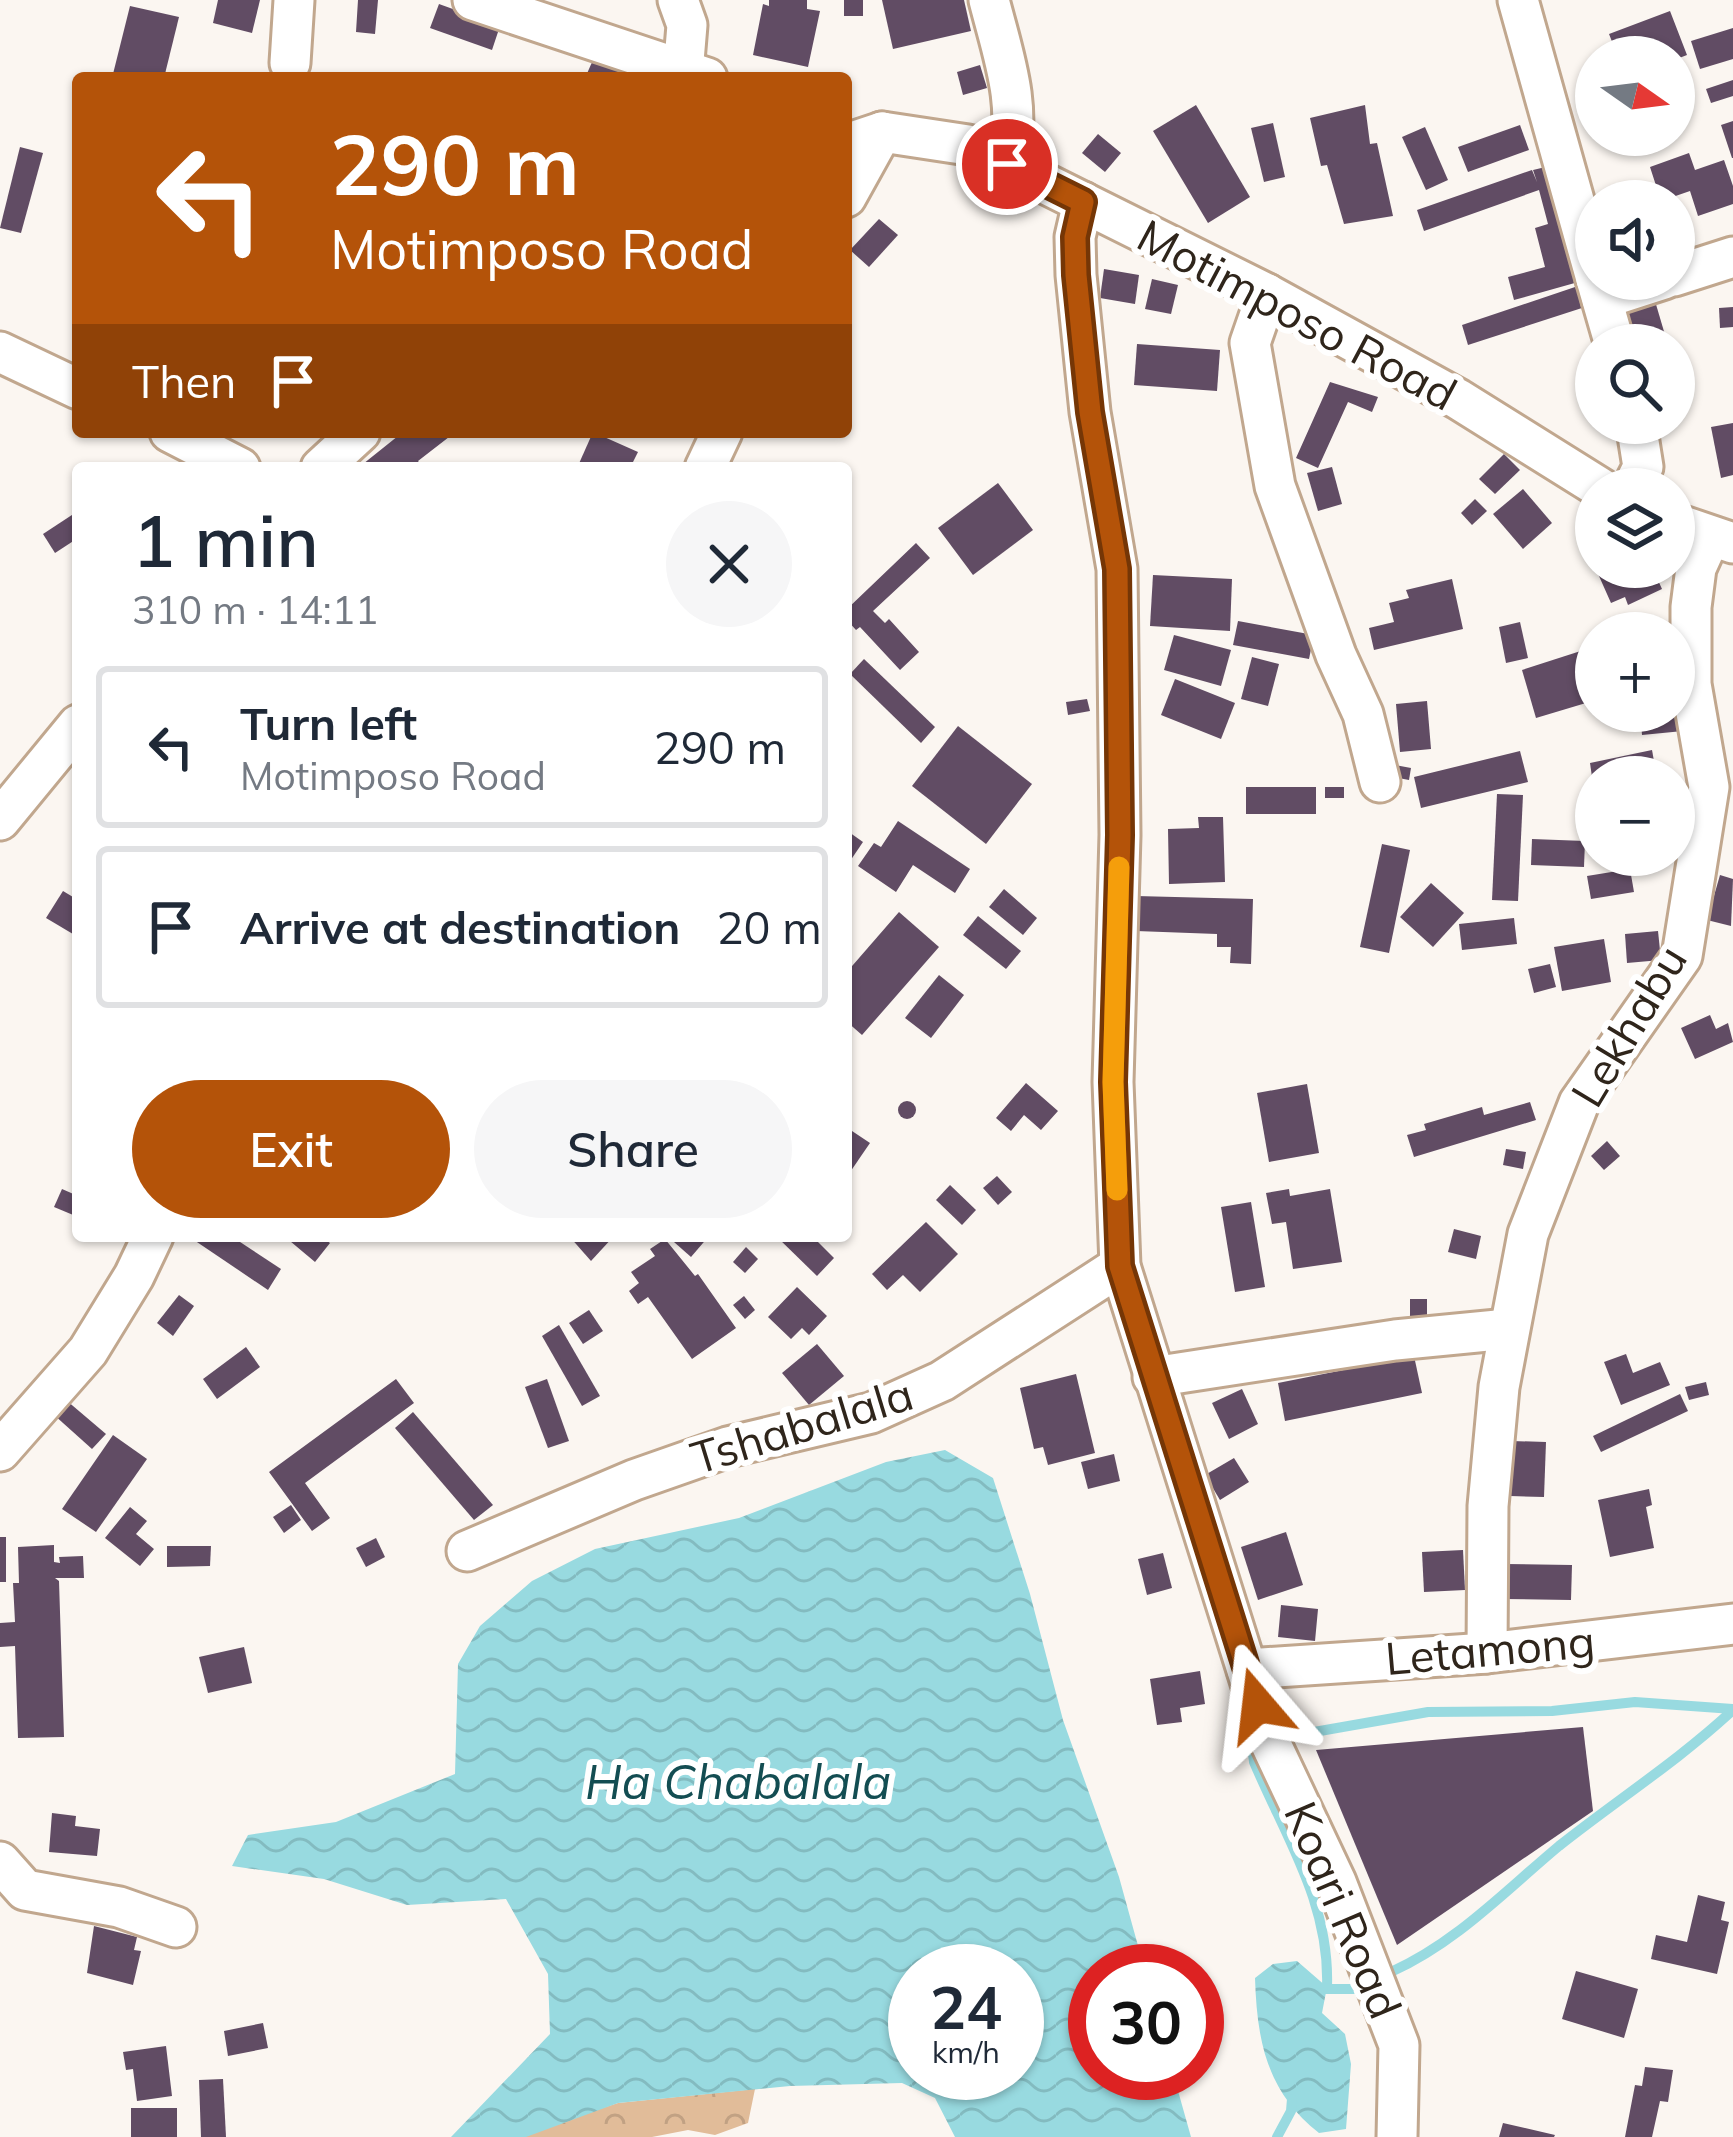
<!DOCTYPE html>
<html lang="en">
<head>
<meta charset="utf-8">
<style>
	:root { --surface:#fff; --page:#f6f6f7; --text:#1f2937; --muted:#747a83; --line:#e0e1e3; --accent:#b45309 }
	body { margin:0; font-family:Mulish,sans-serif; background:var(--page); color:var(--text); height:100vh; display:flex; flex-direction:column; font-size:45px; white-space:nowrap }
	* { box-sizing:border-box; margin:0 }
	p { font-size:39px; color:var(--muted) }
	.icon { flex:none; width:66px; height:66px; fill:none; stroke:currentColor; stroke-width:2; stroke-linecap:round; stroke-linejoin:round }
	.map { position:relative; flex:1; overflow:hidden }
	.sheet { position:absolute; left:72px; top:462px; width:780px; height:780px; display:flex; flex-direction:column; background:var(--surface); border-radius:12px; box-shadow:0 3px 9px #0004 }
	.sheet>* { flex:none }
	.top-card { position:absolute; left:72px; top:72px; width:780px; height:366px; border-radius:12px; box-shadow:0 3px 9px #0004; background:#b45309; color:#fff; overflow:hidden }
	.needle { width:78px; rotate:104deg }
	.buttons { position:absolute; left:1575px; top:36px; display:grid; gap:24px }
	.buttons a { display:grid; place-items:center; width:120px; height:120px; border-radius:50%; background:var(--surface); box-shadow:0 3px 9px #0004; font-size:60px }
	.speed { position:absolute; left:888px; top:1944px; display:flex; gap:24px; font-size:60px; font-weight:700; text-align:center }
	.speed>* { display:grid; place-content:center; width:156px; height:156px; border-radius:50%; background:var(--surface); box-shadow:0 3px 9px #0004; line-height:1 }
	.speed small { font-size:30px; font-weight:400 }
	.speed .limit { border:18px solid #d22; background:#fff; color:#111 }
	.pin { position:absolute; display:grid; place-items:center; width:102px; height:102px; color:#fff; margin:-51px; border:6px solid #fff; border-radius:50%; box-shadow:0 3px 12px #0007 }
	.me { position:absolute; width:132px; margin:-66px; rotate:343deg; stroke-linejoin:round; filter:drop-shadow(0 0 9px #0008) }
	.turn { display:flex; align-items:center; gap:42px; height:252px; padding:0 60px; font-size:54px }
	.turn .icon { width:156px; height:156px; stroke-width:2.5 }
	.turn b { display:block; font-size:84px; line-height:102px }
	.then { display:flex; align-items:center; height:114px; padding:0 60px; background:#0003; gap:24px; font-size:45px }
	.round { display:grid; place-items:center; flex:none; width:126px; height:126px; border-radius:63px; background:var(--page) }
	.overview { display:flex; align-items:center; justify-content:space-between; height:204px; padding:0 60px }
	h1 { font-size:72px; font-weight:600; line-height:90px }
	.primary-button { display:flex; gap:24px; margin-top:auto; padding:24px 60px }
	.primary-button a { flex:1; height:138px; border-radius:72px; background:var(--accent); color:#fff; font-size:48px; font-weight:600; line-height:138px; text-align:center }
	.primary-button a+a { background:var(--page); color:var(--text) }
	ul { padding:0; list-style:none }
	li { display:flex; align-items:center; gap:36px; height:162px; margin:0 24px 18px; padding:0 36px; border:6px solid var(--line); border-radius:12px }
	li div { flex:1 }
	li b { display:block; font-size:45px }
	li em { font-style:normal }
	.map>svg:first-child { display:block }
	.forest { fill:url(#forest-crowns) }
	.water { fill:url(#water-waves); fill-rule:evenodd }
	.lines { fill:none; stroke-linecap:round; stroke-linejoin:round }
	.stream { stroke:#98dae0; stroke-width:10 }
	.building { fill:#614c64 }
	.minor-casing { stroke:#c1a78e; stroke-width:45 }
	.minor { stroke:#fff; stroke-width:39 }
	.route-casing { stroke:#753606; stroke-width:30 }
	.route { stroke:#b45309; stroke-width:21 }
	.slow { stroke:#f59e0b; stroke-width:21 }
	.labels { text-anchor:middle; stroke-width:12; stroke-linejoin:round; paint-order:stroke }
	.street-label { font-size:45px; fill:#2f251b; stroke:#fff }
	.water-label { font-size:48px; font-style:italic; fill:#134d52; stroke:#fff }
</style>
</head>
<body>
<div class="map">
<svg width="1733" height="2137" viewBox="0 0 1733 2137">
	<defs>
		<pattern id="forest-crowns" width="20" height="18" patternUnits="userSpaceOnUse" patternTransform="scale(3)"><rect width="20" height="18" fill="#e1bc99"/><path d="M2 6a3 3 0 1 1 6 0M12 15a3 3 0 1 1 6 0" fill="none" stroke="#c1a183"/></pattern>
		<pattern id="water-waves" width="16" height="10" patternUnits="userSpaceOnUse" patternTransform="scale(3)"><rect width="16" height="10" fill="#98dae0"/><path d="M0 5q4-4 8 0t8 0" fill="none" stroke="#83bbc0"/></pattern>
	</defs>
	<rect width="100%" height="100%" fill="#fbf6f1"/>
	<polygon class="forest" points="755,2089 748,2123 715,2135 688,2130 652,2137 513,2137 618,2103"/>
	<g class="water">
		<path d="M945,1450L993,1478L1030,1594L1063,1720L1119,1877L1145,1971H1095V2073H1173L1191,2137H955L935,2098L902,2083L790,2086L618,2103L526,2137H451L550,2034L548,1974L506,1899L407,1905L324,1879L232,1866L248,1835L336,1822L455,1774L458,1664L480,1626L532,1581L595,1549L739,1518L886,1462ZM915,1971H1017V2073H915Z"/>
		<path d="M1297,1961L1327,1987L1322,2013L1345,2034L1351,2064L1346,2129L1319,2133C1267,2092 1257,2042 1255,1978L1273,1964Z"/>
	</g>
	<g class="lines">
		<g class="stream">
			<polyline points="1280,1738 1428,1712 1552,1711 1635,1702 1733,1709"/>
			<path d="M1256,1745L1252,1746L1254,1762C1286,1838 1330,1903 1327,1987"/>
			<path d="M1391,1972C1456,1943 1505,1891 1559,1846C1617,1800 1678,1761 1733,1710"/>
			<polyline points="1324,1989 1356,1989"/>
			<polyline points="1277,2137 1291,2111 1292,2099"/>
		</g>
	</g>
	<g class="building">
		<polygon points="218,0 260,0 252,33 213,23"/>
		<polygon points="358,0 378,0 375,34 356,32"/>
		<polygon points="769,0 807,0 807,9 820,11 808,67 753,55 763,4 769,6"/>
		<rect x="844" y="0" width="19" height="16"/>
		<polygon points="882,0 964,0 971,31 893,49"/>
		<polygon points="439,4 500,26 492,50 430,28"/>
		<polygon points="130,6 179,17 164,78 112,78"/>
		<polygon points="1670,11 1687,55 1674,60 1674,57 1618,57 1609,34"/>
		<polygon points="1733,28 1733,59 1700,69 1691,41"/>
		<polygon points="597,51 640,71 637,78 585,78"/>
		<polygon points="980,65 987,88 963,95 957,72"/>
		<polygon points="1733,80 1733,96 1711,103 1706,89"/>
		<polygon points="1196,105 1250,197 1208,223 1153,131"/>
		<polygon points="1365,105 1370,144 1377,143 1393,216 1344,224 1327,165 1321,166 1310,118"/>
		<polygon points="1733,121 1733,158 1732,158 1721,125"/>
		<polygon points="1273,123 1285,177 1264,182 1251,128"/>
		<polygon points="1520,125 1529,150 1468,172 1458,147"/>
		<polygon points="1425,127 1448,180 1426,190 1402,137"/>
		<polygon points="1098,134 1121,153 1105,172 1082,153"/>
		<polygon points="20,147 43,153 21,233 0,228"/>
		<polygon points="1689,153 1695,170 1724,160 1733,186 1733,204 1698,216 1690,191 1661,201 1650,167"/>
		<polygon points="1558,164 1589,279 1514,300 1508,277 1545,267 1535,228 1548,224 1539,190 1424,231 1417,210 1532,170 1537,182 1533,170"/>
		<polygon points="879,219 898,235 869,267 850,250"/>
		<polygon points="1104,269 1139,275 1135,304 1100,298"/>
		<polygon points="1152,279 1178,285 1171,314 1145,309"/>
		<polygon points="1578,286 1585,307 1468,345 1462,325"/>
		<polygon points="1655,301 1668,345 1636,345 1625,309"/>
		<polygon points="1733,307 1733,327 1720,328 1719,308"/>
		<polygon points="1137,344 1220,350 1217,391 1134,385"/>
		<polygon points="1330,382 1378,397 1372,412 1348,402 1318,468 1296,458"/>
		<polygon points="1733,423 1733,475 1721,478 1711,427"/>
		<polygon points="403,432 446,432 449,437 418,461 423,468 358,468"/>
		<polygon points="593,432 638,452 630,468 577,468"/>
		<polygon points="1504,454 1520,470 1495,494 1479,479"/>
		<polygon points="1332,467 1342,504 1318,511 1307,473"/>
		<polygon points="998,483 1033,530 973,575 938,528"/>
		<polygon points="1523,489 1552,523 1523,549 1493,514"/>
		<polygon points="1475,499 1487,511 1472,525 1461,513"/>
		<polygon points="78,511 78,538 55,553 43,534"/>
		<polygon points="916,543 930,558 873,611 885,623 889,619 919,652 900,670 860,627 856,630 846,619 846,610"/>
		<polygon points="1595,567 1652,567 1662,589 1628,605 1625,597 1611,603"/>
		<polygon points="1153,575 1232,579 1230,631 1150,626"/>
		<polygon points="1452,579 1463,629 1374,650 1369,628 1394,622 1389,603 1409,598 1406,590"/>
		<polygon points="1238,621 1314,635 1309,659 1233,645"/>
		<polygon points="1520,622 1528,658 1506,663 1499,627"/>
		<polygon points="1174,635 1231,650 1221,686 1164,670"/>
		<polygon points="1590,648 1596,670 1596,700 1536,718 1522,670"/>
		<polygon points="1252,657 1279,664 1268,706 1241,699"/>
		<polygon points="864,659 935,727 921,743 850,674"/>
		<polygon points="1175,679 1235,703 1221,739 1161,715"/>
		<polygon points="1674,684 1683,731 1642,735 1640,711 1674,711"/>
		<polygon points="1087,699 1090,711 1068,715 1066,702"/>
		<polygon points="1427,701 1431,749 1400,752 1396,704"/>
		<polygon points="958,726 1032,784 986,844 912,786"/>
		<polygon points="1652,750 1656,772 1631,777 1592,777 1590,763"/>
		<polygon points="1520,751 1528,782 1421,808 1414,777"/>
		<polygon points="1395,765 1411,768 1409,780 1393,777"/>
		<rect x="1246" y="787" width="70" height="27"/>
		<rect x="1325" y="787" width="19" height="11"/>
		<polygon points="1497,794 1523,795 1518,901 1492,900"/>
		<polygon points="1198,817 1223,817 1225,882 1169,884 1168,829 1199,828"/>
		<polygon points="898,821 970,869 955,893 913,865 896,892 858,866 874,843 881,847"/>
		<polygon points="846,830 863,842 846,867"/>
		<polygon points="1532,839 1585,841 1584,867 1531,865"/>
		<polygon points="1382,844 1410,850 1389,953 1360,947"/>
		<polygon points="1630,869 1634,892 1591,899 1587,876"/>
		<polygon points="1720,875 1733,879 1731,926 1707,920"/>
		<polygon points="1431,883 1464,913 1433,947 1400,917"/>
		<polygon points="1004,889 1037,918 1023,935 989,907"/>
		<polygon points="63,891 78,900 78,937 46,918"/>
		<polygon points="1136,896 1253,899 1251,964 1230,963 1231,947 1217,947 1217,934 1136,931"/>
		<polygon points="899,912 939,947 862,1035 846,1021 846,973"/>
		<polygon points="978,916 1021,951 1006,969 963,935"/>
		<polygon points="1514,918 1517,944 1462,950 1459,924"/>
		<polygon points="1658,931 1661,960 1627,963 1625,934"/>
		<polygon points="1604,939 1611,982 1562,991 1554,947"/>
		<polygon points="1550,964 1556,987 1534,993 1528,969"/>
		<polygon points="939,975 964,995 931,1038 905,1018"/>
		<polygon points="1710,1015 1716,1029 1728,1023 1733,1042 1695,1059 1681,1028"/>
		<polygon points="1026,1083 1058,1111 1041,1130 1024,1115 1011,1131 996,1118"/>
		<polygon points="1307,1084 1319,1153 1269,1162 1257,1093"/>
		<circle cx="907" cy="1110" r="9"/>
		<polygon points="1530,1102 1536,1120 1414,1157 1407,1135 1426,1130 1424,1124 1482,1107 1484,1115"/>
		<polygon points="846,1127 870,1143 846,1178"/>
		<polygon points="1607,1141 1620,1156 1604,1170 1591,1156"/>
		<polygon points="1506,1149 1526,1152 1523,1169 1503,1165"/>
		<polygon points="997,1176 1012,1192 998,1205 983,1188"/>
		<polygon points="950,1185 976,1210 962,1225 936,1200"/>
		<polygon points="62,1189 78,1196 78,1217 54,1207"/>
		<polygon points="1289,1189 1290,1196 1330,1189 1342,1262 1293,1269 1286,1222 1272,1224 1266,1193"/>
		<polygon points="1251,1202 1265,1287 1235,1292 1221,1207"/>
		<polygon points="926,1222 958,1254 920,1292 903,1275 887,1290 872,1274"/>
		<polygon points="1454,1229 1481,1236 1476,1259 1448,1252"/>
		<polygon points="188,1236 231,1236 281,1269 268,1290"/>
		<polygon points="284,1236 321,1236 330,1243 315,1262"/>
		<polygon points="569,1236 614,1236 591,1261"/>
		<polygon points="680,1236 709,1236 691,1257 674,1242"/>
		<polygon points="776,1236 812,1236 834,1258 817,1276"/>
		<polygon points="665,1239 695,1276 698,1274 736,1328 692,1359 648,1297 638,1304 629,1291 639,1283 631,1272 655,1256 650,1249"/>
		<polygon points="746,1247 758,1259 745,1273 733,1262"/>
		<polygon points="797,1287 827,1316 809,1335 802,1328 791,1339 768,1317"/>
		<polygon points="179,1295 194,1306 173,1336 157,1323"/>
		<polygon points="744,1296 755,1310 745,1319 733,1305"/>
		<rect x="1410" y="1299" width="17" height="18"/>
		<polygon points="589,1310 603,1331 583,1344 569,1323"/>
		<polygon points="559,1325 600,1396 582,1406 542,1336"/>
		<polygon points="817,1344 844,1376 809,1405 782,1373"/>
		<polygon points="246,1347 260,1367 217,1399 203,1379"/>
		<polygon points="1626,1354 1633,1373 1660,1362 1670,1385 1621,1405 1604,1362"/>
		<polygon points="1414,1356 1422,1393 1285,1421 1278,1383"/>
		<polygon points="1076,1374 1095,1453 1048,1465 1043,1447 1034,1449 1020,1388"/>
		<polygon points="396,1379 414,1403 305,1483 330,1518 312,1531 269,1472"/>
		<polygon points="547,1379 569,1441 548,1448 525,1387"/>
		<polygon points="1706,1382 1709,1395 1689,1400 1685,1387"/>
		<polygon points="1242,1389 1258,1424 1229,1439 1212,1403"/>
		<polygon points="1680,1394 1688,1411 1601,1452 1593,1436"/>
		<polygon points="66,1400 106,1434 92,1449 53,1414"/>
		<polygon points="413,1412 493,1505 474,1520 395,1428"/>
		<polygon points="113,1435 147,1459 96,1532 62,1509"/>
		<polygon points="1512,1441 1546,1442 1544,1497 1510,1496"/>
		<polygon points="1114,1454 1120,1481 1088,1489 1081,1462"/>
		<polygon points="1234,1458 1249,1482 1220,1500 1205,1475"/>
		<polygon points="1649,1489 1652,1505 1646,1507 1654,1548 1610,1557 1598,1500"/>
		<polygon points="291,1505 301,1520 284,1533 273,1517"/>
		<polygon points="130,1507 147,1521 136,1534 154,1549 140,1566 105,1538"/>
		<polygon points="1286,1532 1303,1585 1258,1600 1241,1547"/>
		<rect x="0" y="1537" width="6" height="45"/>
		<polygon points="376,1538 385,1557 366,1567 356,1548"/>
		<polygon points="54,1545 54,1562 60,1563 59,1557 83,1556 84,1578 55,1578 59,1581 64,1737 18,1738 15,1646 0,1647 0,1623 15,1622 13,1583 19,1583 18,1547"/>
		<polygon points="167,1546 211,1546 210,1566 167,1567"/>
		<polygon points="1463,1550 1465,1590 1424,1592 1422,1552"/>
		<polygon points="1163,1553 1172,1588 1147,1595 1138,1559"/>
		<polygon points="1505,1564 1572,1565 1571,1600 1504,1599"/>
		<polygon points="1281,1605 1318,1609 1315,1641 1278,1637"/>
		<polygon points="244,1647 252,1683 208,1693 199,1657"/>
		<polygon points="1200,1671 1205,1704 1180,1708 1182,1722 1157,1725 1150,1679"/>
		<polygon points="1583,1727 1593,1811 1397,1945 1316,1750"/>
		<polygon points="52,1813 76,1816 75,1826 100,1829 97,1856 49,1852"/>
		<polygon points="1698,1895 1725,1902 1721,1920 1729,1922 1717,1974 1651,1959 1656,1935 1687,1942"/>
		<polygon points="94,1926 137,1937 134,1950 141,1951 133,1985 87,1973"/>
		<polygon points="1576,1971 1638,1989 1624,2038 1562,2019"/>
		<polygon points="263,2023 268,2048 228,2056 224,2031"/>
		<polygon points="166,2046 172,2096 137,2101 133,2069 126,2070 123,2052"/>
		<polygon points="1645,2067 1673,2070 1668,2102 1660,2101 1652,2137 1625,2137 1635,2085 1642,2086"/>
		<polygon points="223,2079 226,2137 201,2137 199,2080"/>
		<rect x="131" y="2108" width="46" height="29"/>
		<polygon points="1503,2123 1555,2135 1554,2137 1499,2137"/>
	</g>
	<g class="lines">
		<defs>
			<g id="minor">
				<polyline points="473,0 707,78"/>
				<polyline points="678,0 687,25 683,73"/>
				<path d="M989,0C1003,55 1023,107 1007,164"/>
				<polyline points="1518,0 1596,279"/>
				<polyline points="290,63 294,0"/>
				<polyline points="846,144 882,132 968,145 1267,294 1458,399 1602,489"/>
				<polyline points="846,197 882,132"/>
				<polyline points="1083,202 1075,237 1076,275 1090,412 1117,569 1120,835 1113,1082 1120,1266 1269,1740 1336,1882 1399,2045 1397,2137"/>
				<polyline points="1674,276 1733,257"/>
				<polyline points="1596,279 1615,345"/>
				<polyline points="1267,294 1250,343 1275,486 1336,655 1363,714 1380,782"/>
				<polyline points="1602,299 1664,279"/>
				<polyline points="0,352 78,389"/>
				<polyline points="170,432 240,468"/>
				<polyline points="321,468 360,432"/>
				<polyline points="705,468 722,432"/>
				<polyline points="1632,489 1643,467 1636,423"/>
				<polyline points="1674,523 1733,543"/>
				<polyline points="0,820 78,725"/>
				<polyline points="1153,1377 1395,1340 1508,1329"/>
				<polyline points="0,1451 88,1351 134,1276 153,1236"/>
				<polyline points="467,1551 634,1480 728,1447 871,1413 942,1381 1120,1266"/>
				<polyline points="1487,1653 1488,1506 1499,1387 1528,1234 1579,1103 1682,956 1709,787 1691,684 1691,607 1696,568 1710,537"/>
				<polyline points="1247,1669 1487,1653 1733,1624"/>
				<polyline points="0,1862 25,1890 119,1907 176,1927"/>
			</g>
		</defs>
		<use href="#minor" class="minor-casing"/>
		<use href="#minor" class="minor"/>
	</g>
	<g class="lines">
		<defs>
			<polyline id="route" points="1007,164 1083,202 1075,237 1076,275 1090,412 1117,569 1120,835 1113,1082 1120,1266 1258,1705"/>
		</defs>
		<use href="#route" class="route-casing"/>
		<use href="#route" class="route"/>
		<polyline class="slow" points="1117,1190 1113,1082 1119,867"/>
	</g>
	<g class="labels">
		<g class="street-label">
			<text transform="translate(1297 315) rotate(28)" y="16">Motimposo Road</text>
			<text transform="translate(1629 1026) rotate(-59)" y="16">Lekhabu</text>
			<text transform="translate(802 1426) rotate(-17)" y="16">Tshabalala</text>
			<text transform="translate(1490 1650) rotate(-5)" y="16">Letamong</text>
			<text transform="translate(1343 1910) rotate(67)" y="16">Koari Road</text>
		</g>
		<g class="water-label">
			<text x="738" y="1799">Ha Chabalala</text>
		</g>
	</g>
</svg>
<div class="buttons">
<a><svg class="needle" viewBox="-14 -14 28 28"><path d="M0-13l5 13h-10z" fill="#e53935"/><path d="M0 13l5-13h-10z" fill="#747a83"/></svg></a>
<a><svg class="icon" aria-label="sound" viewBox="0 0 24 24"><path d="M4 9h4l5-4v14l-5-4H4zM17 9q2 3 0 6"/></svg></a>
<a><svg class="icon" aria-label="search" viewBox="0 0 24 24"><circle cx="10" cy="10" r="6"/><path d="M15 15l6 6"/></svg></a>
<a><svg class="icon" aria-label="layers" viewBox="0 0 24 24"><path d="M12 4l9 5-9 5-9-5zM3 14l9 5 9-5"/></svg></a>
<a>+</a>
<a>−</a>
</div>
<div class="speed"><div>24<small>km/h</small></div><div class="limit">30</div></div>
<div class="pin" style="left:1007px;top:164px;background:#d93025"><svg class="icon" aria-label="arrive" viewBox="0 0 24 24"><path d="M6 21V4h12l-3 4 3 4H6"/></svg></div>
<svg class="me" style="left:1258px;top:1705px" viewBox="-20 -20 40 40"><path d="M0-17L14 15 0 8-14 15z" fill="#b45309" stroke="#fff" stroke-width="4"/></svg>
<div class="top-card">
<div class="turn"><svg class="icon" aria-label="left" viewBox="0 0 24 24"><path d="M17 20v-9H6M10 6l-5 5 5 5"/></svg><div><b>290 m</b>Motimposo Road</div></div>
<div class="then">Then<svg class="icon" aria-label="arrive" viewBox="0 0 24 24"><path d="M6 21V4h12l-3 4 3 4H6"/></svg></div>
</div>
<section class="sheet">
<div class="overview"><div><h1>1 min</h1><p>310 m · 14:11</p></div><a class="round"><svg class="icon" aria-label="close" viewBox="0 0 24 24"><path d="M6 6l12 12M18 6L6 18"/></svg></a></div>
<ul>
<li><svg class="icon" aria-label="left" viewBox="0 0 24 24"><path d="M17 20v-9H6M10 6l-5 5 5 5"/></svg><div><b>Turn left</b><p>Motimposo Road</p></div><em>290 m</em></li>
<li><svg class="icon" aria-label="arrive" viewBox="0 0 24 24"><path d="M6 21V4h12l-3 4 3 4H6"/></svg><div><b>Arrive at destination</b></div><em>20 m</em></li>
</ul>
<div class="primary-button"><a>Exit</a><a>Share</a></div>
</section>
</div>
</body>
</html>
